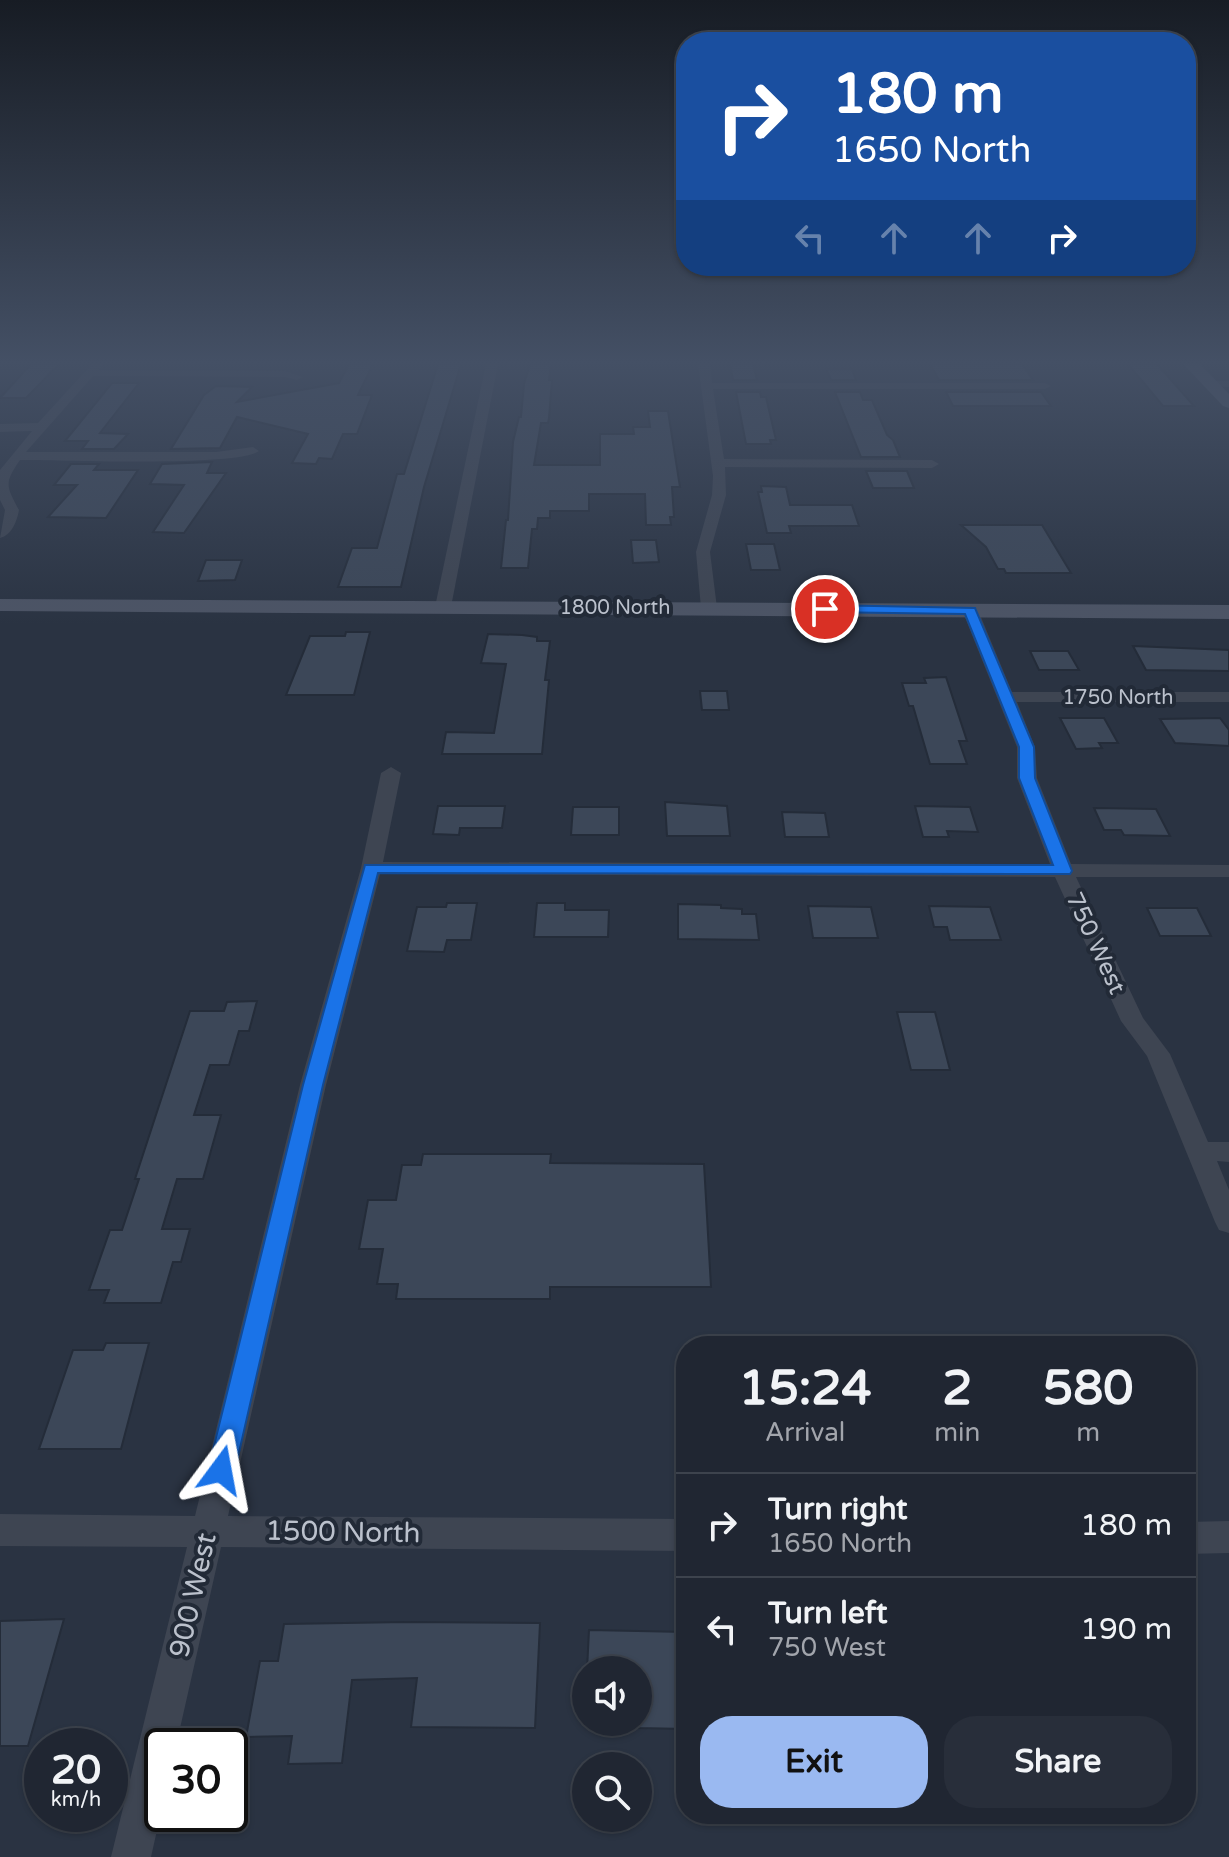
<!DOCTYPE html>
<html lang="en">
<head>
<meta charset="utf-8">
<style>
	:root { --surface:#202632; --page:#282e3a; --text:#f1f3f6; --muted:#a2a5ac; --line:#3d434d; --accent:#9ab9f1 }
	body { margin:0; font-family:"Varela Round",sans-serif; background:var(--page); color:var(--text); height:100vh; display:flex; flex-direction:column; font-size:30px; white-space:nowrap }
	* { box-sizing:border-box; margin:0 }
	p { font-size:26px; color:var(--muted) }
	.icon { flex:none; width:44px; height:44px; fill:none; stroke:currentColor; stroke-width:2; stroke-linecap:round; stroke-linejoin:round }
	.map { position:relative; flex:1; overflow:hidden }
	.side { position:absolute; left:676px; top:1336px; width:520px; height:488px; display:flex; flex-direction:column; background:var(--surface); border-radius:32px; box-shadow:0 2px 6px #0004,0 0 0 2px var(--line) }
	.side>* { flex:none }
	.guide { position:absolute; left:676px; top:32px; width:520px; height:244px; border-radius:32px; box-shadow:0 2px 6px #0004,0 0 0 2px var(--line); background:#1a4fa0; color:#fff; overflow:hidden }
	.controls { position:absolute; left:572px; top:1656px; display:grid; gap:16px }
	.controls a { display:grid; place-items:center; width:80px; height:80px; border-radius:50%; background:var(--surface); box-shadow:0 2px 6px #0004,0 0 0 2px var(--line); font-size:40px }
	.speed { position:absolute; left:24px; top:1728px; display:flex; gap:16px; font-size:40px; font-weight:700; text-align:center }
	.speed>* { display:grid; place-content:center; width:104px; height:104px; border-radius:50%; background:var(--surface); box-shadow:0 2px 6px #0004,0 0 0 2px var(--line); line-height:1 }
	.speed small { font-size:20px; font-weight:400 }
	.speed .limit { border:4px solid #111; border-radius:12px; background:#fff; color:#111 }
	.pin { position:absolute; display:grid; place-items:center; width:68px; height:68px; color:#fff; margin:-34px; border:4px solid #fff; border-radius:50%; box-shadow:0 2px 8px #0007 }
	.me { position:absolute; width:88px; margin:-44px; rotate:13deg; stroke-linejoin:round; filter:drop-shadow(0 0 6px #0008) }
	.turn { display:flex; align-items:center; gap:28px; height:168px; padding:0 24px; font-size:36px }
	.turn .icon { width:104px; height:104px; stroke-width:2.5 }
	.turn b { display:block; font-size:56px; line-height:68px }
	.lanes { display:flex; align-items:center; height:76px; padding:0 24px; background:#0003; justify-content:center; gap:40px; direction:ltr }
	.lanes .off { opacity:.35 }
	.eta { display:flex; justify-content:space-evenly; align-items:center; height:136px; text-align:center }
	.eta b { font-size:48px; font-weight:800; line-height:56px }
	.action { display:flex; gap:16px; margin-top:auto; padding:16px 24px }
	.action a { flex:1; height:92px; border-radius:32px; background:var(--accent); color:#111; font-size:32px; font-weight:800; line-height:92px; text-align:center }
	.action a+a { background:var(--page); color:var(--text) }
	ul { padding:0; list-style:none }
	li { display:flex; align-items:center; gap:24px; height:104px; padding:0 24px; border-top:2px solid var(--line) }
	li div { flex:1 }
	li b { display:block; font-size:30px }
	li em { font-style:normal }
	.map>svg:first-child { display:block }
	.building { fill:#3c4758; stroke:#242c39; stroke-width:2 }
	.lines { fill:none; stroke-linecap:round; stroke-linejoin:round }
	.street { fill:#3e4552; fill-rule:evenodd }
	.secondary { fill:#4c5465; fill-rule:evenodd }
	.route { fill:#1a73e8; stroke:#114b97; stroke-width:2 }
	.labels { text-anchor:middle; stroke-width:8; stroke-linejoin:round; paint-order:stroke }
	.far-street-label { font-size:20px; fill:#bbc1cc; stroke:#222a37 }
	.street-label { font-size:24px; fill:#bbc1cc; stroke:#222a37 }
	.near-street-label { font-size:28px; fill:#bbc1cc; stroke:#222a37 }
</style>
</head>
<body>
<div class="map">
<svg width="1229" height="1857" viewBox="0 0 1229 1857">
	<rect width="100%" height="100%" fill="#2a3342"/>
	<g class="building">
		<polygon points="31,364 59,364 26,398 0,398"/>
		<polygon points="349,364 373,364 358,395 372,395 357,434 343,434 332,459 319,458 316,464 292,463 308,434 237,417 220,448 171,449 204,395 216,386 252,387 237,402 339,383"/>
		<polygon points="438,364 461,364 424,487 401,587 338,587 352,548 377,548 397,474 404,474"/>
		<polygon points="530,364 551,364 549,380 552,380 549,418 548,423 541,423 534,465 600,465 600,434 634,434 633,427 650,427 648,411 668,411 680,487 672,487 674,517 670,517 671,525 646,525 645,494 589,494 589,511 550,511 550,518 538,518 537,529 532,529 528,568 501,568 506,520 508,520 513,442 519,417 521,417 524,384"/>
		<polygon points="730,364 753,364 757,380 733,380"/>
		<polygon points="930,364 1022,364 1033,380 939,380"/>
		<polygon points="1128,364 1157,364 1194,406 1163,406"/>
		<polygon points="826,369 852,369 856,380 831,380"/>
		<polygon points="112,383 139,383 100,433 128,434 114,449 82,449 88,441 65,441"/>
		<polygon points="736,392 760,392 761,397 766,397 776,440 770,440 771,444 746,444"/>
		<polygon points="835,392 860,392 863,400 872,400 887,435 893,440 900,457 861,457"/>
		<polygon points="946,392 1041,392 1051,406 953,406"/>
		<polygon points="212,462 207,473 226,473 184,533 153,532 184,485 150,484 162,464"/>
		<polygon points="71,464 99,464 94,470 138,470 106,518 48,517 77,485 54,485"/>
		<polygon points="866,471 907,471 914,488 873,488"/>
		<polygon points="761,486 786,487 790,505 852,505 859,526 789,526 791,533 767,533 758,492 762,492"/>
		<polygon points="961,525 1042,525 1071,573 1006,573 1004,569 998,569 986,547"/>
		<polygon points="631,540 656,540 659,562 633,563"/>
		<polygon points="746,544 774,544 780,570 751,570"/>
		<polygon points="206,560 242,560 235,580 198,581"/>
		<polygon points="346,632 370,632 354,695 286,695 310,636 345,636"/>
		<polygon points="488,634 522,635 537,637 537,641 550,641 545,680 549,680 542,754 442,754 446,732 494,733 506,664 481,663"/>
		<polygon points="1133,646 1229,650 1229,671 1146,670"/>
		<polygon points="1030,651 1068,651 1079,670 1039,670"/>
		<polygon points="946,677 967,741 959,741 967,764 930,764 913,706 909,706 902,683 926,683 924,678"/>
		<polygon points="700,691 727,691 729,710 702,710"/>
		<polygon points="1060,718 1104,718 1118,743 1099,743 1102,748 1076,749"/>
		<polygon points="1220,718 1229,730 1229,746 1175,743 1160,719"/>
		<polygon points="665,802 727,806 730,836 667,836"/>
		<polygon points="438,806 505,806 502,828 460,828 459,835 433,834"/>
		<polygon points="915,806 970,807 978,832 947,831 949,837 923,837"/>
		<polygon points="573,807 619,807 619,835 571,835"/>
		<polygon points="1094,808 1156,809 1170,836 1124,835 1121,830 1104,830"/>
		<polygon points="782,812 825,813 829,837 785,837"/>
		<polygon points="447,903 477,903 471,940 447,940 444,952 407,951 417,907 446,907"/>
		<polygon points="537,903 565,903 565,910 609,910 608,937 534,937"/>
		<polygon points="678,904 721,905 721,908 742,909 742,914 756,914 759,940 678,939"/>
		<polygon points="808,906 871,907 878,938 813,938"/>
		<polygon points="929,906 990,907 1001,940 950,940 947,927 934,927"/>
		<polygon points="1147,908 1197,908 1211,936 1160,936"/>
		<polygon points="257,1001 249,1031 239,1031 229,1065 210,1065 194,1115 221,1115 203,1179 177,1179 162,1229 190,1229 181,1262 173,1262 161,1303 104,1303 109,1290 89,1290 110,1230 122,1230 139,1179 135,1179 190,1011 224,1011 227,1002"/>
		<polygon points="897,1012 935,1012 950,1070 911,1070"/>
		<polygon points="423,1154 551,1154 550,1163 704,1164 711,1287 550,1287 550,1299 396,1299 398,1284 377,1284 383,1249 359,1249 368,1200 396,1200 402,1165 421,1165"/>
		<polygon points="106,1343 149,1343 121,1449 39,1449 73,1350 103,1350"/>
		<polygon points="64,1619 28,1746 0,1746 0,1621"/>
		<polygon points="406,1622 540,1623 535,1728 411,1727 417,1678 352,1680 342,1763 288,1764 292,1736 246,1737 260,1661 278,1661 284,1624"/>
		<polygon points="589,1630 686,1632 686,1729 638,1728 638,1670 587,1670"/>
	</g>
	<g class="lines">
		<g class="street">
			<path d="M92,364H104L99,370L285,371L303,377L297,380L285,377L93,376L26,452H216L253,447L259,451C238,467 58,460 20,460C4,483 6,486 19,510C17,521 12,535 0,538L5,510L0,500V470L32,431L0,432V424L38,423Z"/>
			<polygon points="486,364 498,364 451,607 443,612 435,607"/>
			<polygon points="698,364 710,364 712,383 1045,383 1051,386 1045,389 713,389 724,459 932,460 939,464 932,468 725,467 726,495 710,552 717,608 709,613 701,608 696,552 712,495 713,476"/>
			<polygon points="1210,381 1229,381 1229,387 1206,386 1204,384"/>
			<polygon points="970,605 978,610 1012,692 1229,692 1229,702 1017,702 1035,747 1037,778 1071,864 1229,865 1229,877 1076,877 1143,1018 1170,1054 1208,1142 1229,1142 1229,1162 1217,1161 1229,1190 1229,1233 1219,1230 1215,1222 1147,1056 1121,1021 1055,877 380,874 326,1085 228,1516 686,1519 686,1551 221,1547 176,1746 162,1746 162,1808 151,1857 111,1857 187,1547 0,1546 0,1514 195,1516 300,1085 361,868 381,773 391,767 401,773 383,862 1050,864 1017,778 1017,747 962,610"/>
			<polygon points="1229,1521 1229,1553 1186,1554 1186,1522"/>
		</g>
		<g class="secondary">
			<polygon points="1183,364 1200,364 1229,394 1229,408 1223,406"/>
			<polygon points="0,599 1229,605 1229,619 0,611"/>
		</g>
	</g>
	<linearGradient id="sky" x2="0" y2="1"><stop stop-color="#171c24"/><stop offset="0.58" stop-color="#445065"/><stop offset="1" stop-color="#445065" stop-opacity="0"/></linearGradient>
	<rect width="1229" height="624" fill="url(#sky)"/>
	<polygon class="route" points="825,605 975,608 1034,747 1035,778 1072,871 1070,874 378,873 323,1085 235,1470 231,1479 221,1482 212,1479 208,1470 303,1085 365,865 1053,865 1019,778 1019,747 965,614 821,612 821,606"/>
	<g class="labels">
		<g class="far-street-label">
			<text x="615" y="614">1800 North</text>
			<text x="1118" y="704">1750 North</text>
		</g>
		<g class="street-label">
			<text transform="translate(1096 943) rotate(65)" y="8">750 West</text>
		</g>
		<g class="near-street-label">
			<text transform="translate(343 1531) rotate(1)" y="10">1500 North</text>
			<text transform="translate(192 1595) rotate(-77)" y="10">900 West</text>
		</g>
	</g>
</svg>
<div class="controls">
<a><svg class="icon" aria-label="sound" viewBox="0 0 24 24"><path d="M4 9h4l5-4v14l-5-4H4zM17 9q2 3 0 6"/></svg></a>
<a><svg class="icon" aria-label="search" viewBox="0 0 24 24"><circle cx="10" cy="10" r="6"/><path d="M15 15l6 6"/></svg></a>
</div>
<div class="speed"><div>20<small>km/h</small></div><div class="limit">30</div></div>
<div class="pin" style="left:825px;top:609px;background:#d93025"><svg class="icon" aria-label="arrive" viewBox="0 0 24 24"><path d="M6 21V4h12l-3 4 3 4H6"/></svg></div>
<svg class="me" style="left:221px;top:1470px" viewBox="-20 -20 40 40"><path d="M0-17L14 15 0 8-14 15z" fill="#1a73e8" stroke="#fff" stroke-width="4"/></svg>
<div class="guide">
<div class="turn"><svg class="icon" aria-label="right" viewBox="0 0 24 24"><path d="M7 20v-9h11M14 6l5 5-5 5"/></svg><div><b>180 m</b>1650 North</div></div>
<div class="lanes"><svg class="icon off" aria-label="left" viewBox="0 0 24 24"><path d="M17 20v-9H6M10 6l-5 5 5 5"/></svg><svg class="icon off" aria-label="ahead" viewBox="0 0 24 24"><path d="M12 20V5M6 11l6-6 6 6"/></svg><svg class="icon off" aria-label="ahead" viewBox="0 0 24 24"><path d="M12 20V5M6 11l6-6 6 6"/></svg><svg class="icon" aria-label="right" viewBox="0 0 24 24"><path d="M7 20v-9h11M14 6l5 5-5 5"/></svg></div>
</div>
<section class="side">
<div class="eta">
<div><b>15:24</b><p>Arrival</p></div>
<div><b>2</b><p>min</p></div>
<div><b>580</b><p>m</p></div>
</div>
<ul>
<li><svg class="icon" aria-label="right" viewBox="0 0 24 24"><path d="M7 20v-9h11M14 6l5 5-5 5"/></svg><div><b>Turn right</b><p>1650 North</p></div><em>180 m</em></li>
<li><svg class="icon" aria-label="left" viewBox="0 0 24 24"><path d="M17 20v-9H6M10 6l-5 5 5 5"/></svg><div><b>Turn left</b><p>750 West</p></div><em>190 m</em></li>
</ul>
<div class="action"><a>Exit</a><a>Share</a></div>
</section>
</div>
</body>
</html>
